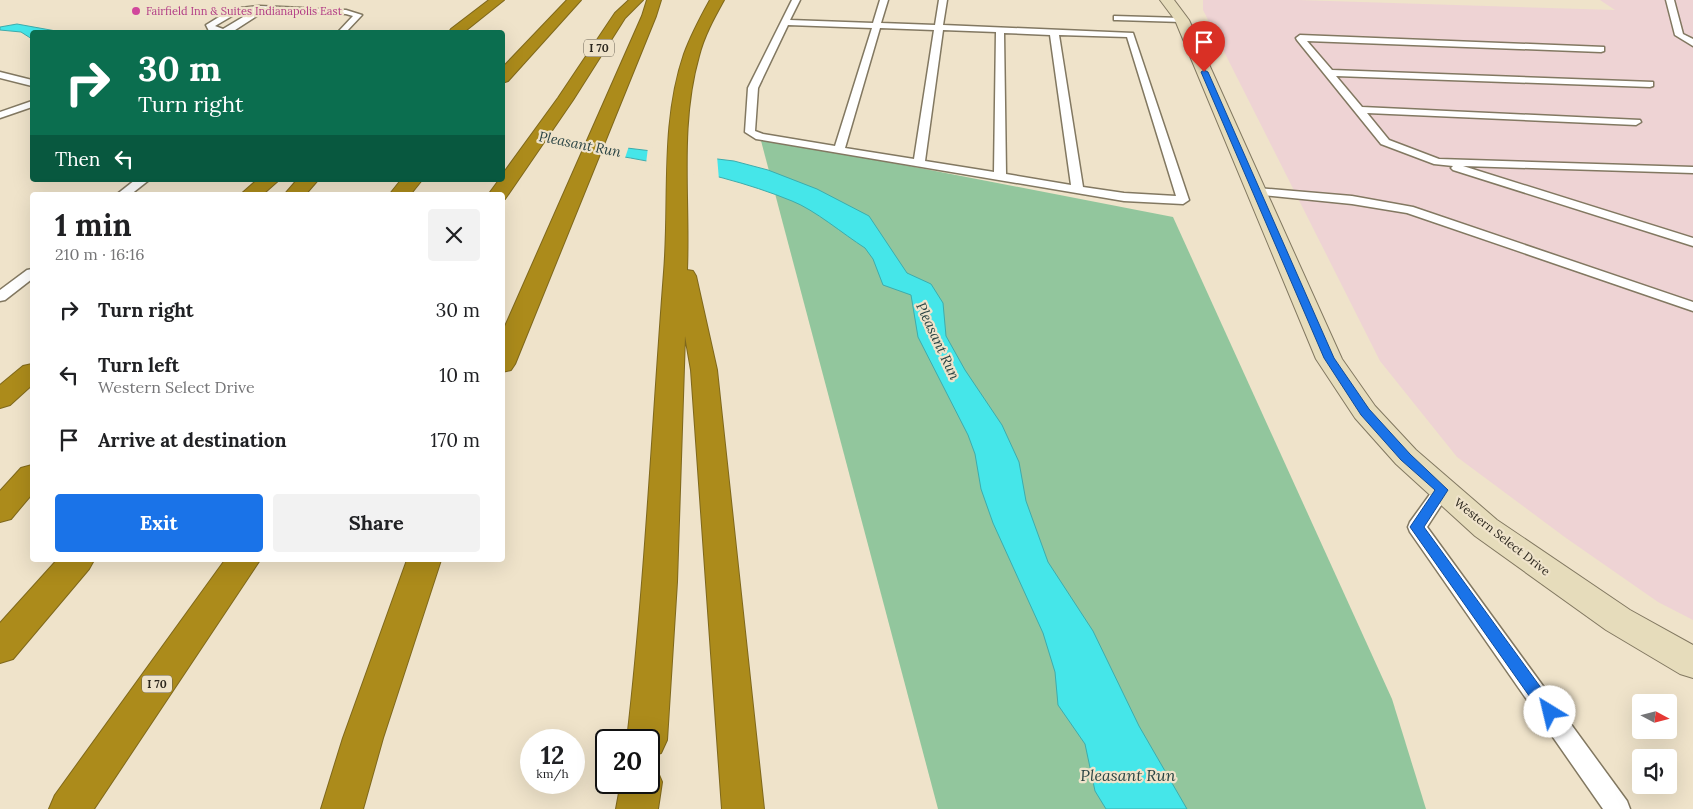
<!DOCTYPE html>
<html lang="en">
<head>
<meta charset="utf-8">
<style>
	:root { --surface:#fff; --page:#f2f2f2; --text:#202124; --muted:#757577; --accent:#1a73e8 }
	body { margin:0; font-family:Lora,serif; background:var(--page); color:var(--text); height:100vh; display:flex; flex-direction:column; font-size:19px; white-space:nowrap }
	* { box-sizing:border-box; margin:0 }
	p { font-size:16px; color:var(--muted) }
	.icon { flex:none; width:28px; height:28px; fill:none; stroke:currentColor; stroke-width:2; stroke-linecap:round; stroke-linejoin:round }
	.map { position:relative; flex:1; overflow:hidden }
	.details { position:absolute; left:30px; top:192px; width:475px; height:370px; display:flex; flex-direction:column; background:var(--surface); border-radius:5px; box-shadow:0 5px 20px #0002 }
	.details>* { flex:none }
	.hud { position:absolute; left:30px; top:30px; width:475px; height:152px; border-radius:5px; box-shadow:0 5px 20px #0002; background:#0b6e4f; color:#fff; overflow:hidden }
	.needle { width:32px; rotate:97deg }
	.fabs { position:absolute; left:1632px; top:694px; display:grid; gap:10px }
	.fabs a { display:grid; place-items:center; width:45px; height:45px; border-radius:5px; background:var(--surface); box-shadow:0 5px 20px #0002; font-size:25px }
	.speed { position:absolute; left:520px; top:729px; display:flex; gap:10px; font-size:25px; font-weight:700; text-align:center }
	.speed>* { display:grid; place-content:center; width:65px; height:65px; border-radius:50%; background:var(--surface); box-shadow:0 5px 20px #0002; line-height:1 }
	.speed small { font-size:12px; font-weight:400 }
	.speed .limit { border:2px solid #111; border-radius:8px; background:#fff; color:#111 }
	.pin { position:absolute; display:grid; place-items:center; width:42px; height:42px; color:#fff; margin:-51px -21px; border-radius:50% 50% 50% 0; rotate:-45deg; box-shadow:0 0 5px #0007 }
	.pin .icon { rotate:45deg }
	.me { position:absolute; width:55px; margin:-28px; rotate:324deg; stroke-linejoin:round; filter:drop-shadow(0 0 4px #0008) }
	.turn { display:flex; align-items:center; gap:18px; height:105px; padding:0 25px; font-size:22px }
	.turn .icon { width:65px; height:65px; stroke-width:2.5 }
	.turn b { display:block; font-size:35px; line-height:42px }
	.then { display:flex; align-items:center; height:48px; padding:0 25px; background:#0003; gap:10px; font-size:19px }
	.round { display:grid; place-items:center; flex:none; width:52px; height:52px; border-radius:5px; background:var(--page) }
	.summary { display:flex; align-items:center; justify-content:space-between; height:85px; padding:0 25px }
	h1 { font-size:30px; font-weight:700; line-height:38px }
	.cta { display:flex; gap:10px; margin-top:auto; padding:10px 25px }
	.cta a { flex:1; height:58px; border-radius:5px; background:var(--accent); color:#fff; font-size:20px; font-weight:700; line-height:58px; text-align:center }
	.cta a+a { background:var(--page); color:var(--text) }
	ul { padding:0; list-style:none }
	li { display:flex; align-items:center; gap:15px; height:65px; padding:0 25px }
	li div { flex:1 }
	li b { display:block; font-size:19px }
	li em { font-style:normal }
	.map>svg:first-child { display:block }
	.industrial { fill:#eed3d4 }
	.green { fill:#92c69d }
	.water { fill:#45e6e9; stroke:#3dacac }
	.pier { fill:#efe3ca }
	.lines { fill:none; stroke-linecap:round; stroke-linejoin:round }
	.lane-casing { stroke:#827861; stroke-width:3 }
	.secondary-casing { stroke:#827861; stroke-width:2 }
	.highway-casing { stroke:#7f681c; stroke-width:2 }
	.lane { fill:#fff; fill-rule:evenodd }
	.secondary { fill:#e6dcbb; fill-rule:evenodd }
	.highway { fill:#ac8b1b; fill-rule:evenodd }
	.route { fill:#1a73e8; stroke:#114b97 }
	.hotel-dot { fill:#d1479c; stroke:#efe3ca; stroke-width:2 }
	.labels { text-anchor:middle; stroke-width:4.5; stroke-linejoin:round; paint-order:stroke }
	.far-hotel-label { font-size:11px; fill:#b23c85; stroke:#efe3ca; text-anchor:start }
	.shield { fill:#efe3ca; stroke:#665f51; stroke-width:1 }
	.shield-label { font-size:11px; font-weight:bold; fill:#2b261d }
	.street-label { font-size:12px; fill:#2b261d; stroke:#efe3ca }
	.water-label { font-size:14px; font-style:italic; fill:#2a4444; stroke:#efe3ca }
	.near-water-label { font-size:16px; font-style:italic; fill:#2a4444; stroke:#efe3ca }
</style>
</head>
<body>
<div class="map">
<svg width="1693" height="809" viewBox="0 0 1693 809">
	<rect width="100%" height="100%" fill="#efe3ca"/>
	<polygon class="industrial" points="1203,0 1298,0 1615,10 1600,0 1693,0 1693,620 1658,602 1566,538 1457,457 1380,361 1203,10"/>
	<polygon class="green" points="760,137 1173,217 1392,699 1426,809 938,809"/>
	<g class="water">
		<polygon points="17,24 56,31 58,32 32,32 32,39 21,32 0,30 0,27"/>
		<path d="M502,124L627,148L734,161L768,170L817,189L869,216L907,273L931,284L943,303L946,336L965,370L1002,425L1019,462L1026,501L1048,562L1093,631L1139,726L1187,809H1106L1095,791L1085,744L1058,705L1055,672L1043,633L993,523L981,489L975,454L968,435L918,337L911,295L883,285L873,259L865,248C843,234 815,210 792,201C705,165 595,153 503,137Z"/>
	</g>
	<g class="pier">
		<polygon points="502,121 629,146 624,161 502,139"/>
		<polygon points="648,147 717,156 719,180 646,164"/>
	</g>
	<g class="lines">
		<defs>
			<g id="lane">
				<path d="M792,0H800L790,20L873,23L880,0H888L881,23L935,25L939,0H947L943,25L1133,33L1189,200L1183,204L1124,201L756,139L745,132L748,88ZM788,25L872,28L835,146L763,134L755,131L758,88ZM880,28L934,30L914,159L845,148ZM943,30L996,32L994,172L925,161ZM1004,33L1050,35L1071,185L1006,174ZM1059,35L1127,37L1176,196L1124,193L1083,187Z"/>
				<polygon points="1666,0 1674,0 1683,34 1693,39 1693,46 1675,35"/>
				<path d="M259,6L346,10L362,15L346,32H338L353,16L346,14L266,10L232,32L209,31L206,25L232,9ZM253,11L223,29L215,26L237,13Z"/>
				<polygon points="1114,16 1182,18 1186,20 1182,22 1117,20 1114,20"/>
				<polygon points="1300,35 1604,47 1604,51 1601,52 1307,41 1332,70 1653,82 1653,86 1650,87 1336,76 1362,107 1640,120 1641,122 1636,125 1367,113 1389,140 1439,159 1693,167 1693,173 1463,166 1693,238 1693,246 1453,170 1451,168 1453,166 1434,164 1381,144 1297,40 1296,38"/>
				<polygon points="0,72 32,80 32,86 0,78"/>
				<polygon points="32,101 32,107 0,118 0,112"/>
				<polygon points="135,180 149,180 130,195 116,195"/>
				<polygon points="1257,188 1352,196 1413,207 1693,302 1693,311 1407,213 1352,204 1253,194 1251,192 1253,190"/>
				<polygon points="32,269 32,279 5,300 0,301 0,290 27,270"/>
				<polygon points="1442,484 1448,486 1451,490 1427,527 1627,801 1630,809 1603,809 1410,532 1408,527 1410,522 1436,486"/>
			</g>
			<polygon id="secondary" points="1160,0 1174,0 1189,20 1342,359 1375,406 1416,450 1497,520 1630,610 1693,645 1693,678 1680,674 1606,630 1475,536 1396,464 1355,418 1316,359 1175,20"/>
			<g id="highway">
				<polygon points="489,0 504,0 464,32 449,32 451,29"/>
				<polygon points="567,0 581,0 508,81 502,83 502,68"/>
				<polygon points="629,0 643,0 625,18 573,100 505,199 502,200 502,195 488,195 499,180 502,180 502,175 558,98 615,13"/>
				<polygon points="647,0 661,0 656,16 515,364 511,370 502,372 502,333 642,16"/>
				<path d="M710,0H724C714,18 704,36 699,56C679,126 690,198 687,270L693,271L696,276L717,370L764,809H722L691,370L685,336L677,582L667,740L661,753L649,757V740H627C645,584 652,428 664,272C670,200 660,124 684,54C691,35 700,18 710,0Z"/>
				<polygon points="257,180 279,180 262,195 240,195"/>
				<polygon points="297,180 318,180 305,195 284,195"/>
				<polygon points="401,180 422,180 410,195 389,195"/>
				<polygon points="32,364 32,385 10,405 0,408 0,385 23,366"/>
				<polygon points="32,465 32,494 11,519 0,522 0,491 21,468"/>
				<polygon points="57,560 94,560 89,569 13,659 0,663 0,623"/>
				<polygon points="225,560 260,560 94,809 49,809 55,795"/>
				<polygon points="407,560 441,560 383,738 363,809 321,809 343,738"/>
				<polygon points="649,765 656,768 662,782 658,809 616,809 621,782 649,782"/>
			</g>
		</defs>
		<use href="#lane" class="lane-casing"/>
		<use href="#secondary" class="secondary-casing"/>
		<use href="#highway" class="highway-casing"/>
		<use href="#lane" class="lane"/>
		<use href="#secondary" class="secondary"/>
		<use href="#highway" class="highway"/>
	</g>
	<polygon class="route" points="1204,70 1208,72 1334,358 1369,409 1410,454 1448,490 1424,527 1555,707 1557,712 1555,717 1550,719 1544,717 1410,527 1435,490 1401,460 1361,415 1324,358 1201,72"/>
	<circle class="hotel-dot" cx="136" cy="11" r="5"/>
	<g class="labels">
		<g class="far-hotel-label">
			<text x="146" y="15">Fairfield Inn &amp; Suites Indianapolis East</text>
		</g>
		<g class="shield">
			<rect x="584" y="39.5" width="30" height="17" rx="4"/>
			<rect x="142" y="675.5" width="30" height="17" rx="4"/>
		</g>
		<g class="shield-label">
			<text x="599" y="52">I 70</text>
			<text x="157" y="688">I 70</text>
		</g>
		<g class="street-label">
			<text transform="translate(1502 537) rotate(38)" y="4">Western Select Drive</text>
		</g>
		<g class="water-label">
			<text transform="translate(580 144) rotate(11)" y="5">Pleasant Run</text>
			<text transform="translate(938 341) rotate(65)" y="5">Pleasant Run</text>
		</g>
		<g class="near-water-label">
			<text x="1128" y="781">Pleasant Run</text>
		</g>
	</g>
</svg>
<div class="fabs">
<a><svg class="needle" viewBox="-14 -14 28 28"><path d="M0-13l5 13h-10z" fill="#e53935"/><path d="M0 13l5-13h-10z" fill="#757577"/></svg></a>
<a><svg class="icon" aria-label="sound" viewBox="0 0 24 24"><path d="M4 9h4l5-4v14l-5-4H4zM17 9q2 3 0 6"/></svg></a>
</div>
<div class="speed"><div>12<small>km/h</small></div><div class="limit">20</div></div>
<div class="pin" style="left:1204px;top:72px;background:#d93025"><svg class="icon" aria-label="arrive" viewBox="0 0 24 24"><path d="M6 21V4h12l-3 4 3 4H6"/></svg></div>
<svg class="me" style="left:1550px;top:712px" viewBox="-20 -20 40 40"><circle r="19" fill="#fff"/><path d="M0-13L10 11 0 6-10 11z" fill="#1a73e8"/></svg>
<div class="hud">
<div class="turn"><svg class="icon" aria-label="right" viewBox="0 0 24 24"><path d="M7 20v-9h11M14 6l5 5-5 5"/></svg><div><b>30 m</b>Turn right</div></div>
<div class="then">Then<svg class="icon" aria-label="left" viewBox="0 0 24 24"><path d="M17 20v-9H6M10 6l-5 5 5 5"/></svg></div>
</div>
<section class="details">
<div class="summary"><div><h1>1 min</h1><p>210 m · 16:16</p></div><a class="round"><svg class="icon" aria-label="close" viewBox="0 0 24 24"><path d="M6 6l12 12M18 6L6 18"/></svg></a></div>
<ul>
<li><svg class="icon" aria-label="right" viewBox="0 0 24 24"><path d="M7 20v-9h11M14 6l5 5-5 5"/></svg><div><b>Turn right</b></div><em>30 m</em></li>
<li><svg class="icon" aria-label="left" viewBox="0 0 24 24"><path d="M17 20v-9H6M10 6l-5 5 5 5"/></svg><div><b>Turn left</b><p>Western Select Drive</p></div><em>10 m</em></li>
<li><svg class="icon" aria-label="arrive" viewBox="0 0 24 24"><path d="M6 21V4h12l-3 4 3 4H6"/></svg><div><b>Arrive at destination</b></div><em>170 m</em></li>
</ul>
<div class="cta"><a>Exit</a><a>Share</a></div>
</section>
</div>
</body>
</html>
